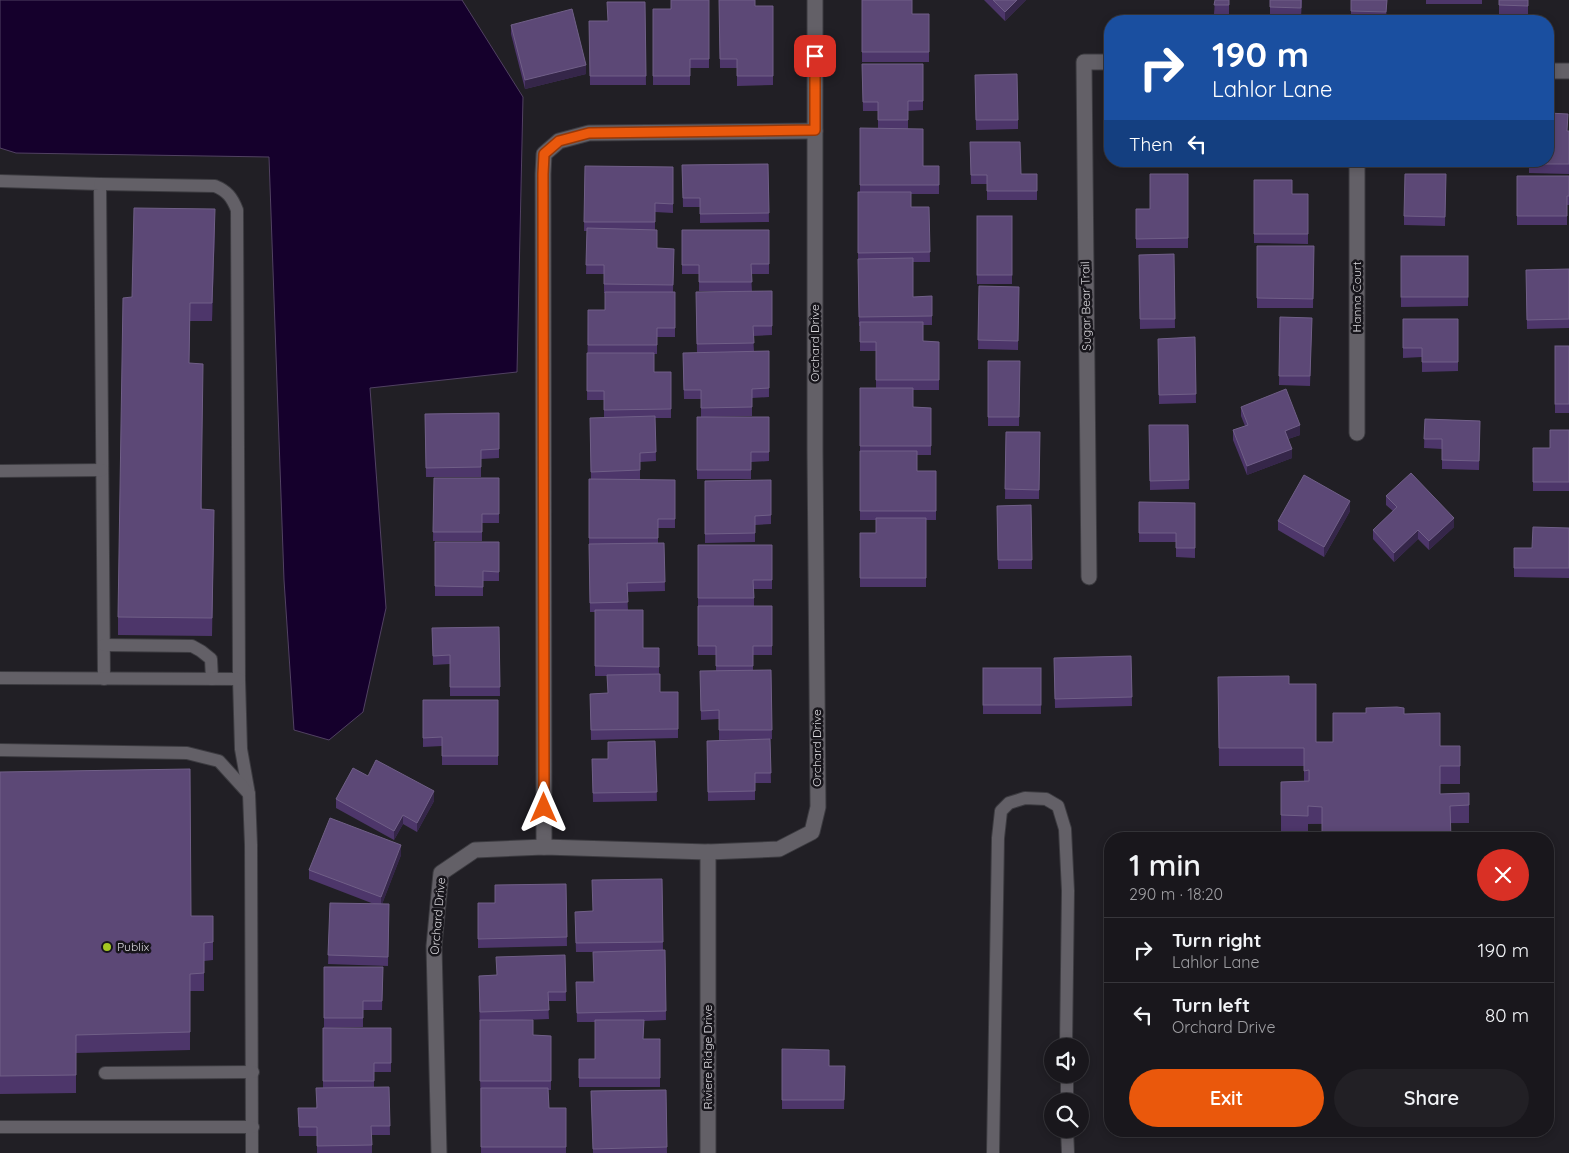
<!DOCTYPE html>
<html lang="en">
<head>
<meta charset="utf-8">
<style>
	:root { --surface:#19171c; --page:#222025; --text:#f1f3f6; --muted:#9f9fa3; --line:#37363b; --accent:#ea580c }
	body { margin:0; font-family:Quicksand,sans-serif; background:var(--page); color:var(--text); height:100vh; display:flex; flex-direction:column; font-size:19px; white-space:nowrap }
	* { box-sizing:border-box; margin:0 }
	p { font-size:16px; color:var(--muted) }
	.icon { flex:none; width:28px; height:28px; fill:none; stroke:currentColor; stroke-width:2; stroke-linecap:round; stroke-linejoin:round }
	.map { position:relative; flex:1; overflow:hidden }
	.sheet { position:absolute; left:1104px; top:832px; width:450px; height:305px; display:flex; flex-direction:column; background:var(--surface); border-radius:20px; box-shadow:0 2px 8px #0003,0 0 0 1px var(--line) }
	.sheet>* { flex:none }
	.top-card { position:absolute; left:1104px; top:15px; width:450px; height:152px; border-radius:20px; box-shadow:0 2px 8px #0003,0 0 0 1px var(--line); background:#1a4fa0; color:#fff; overflow:hidden }
	.buttons { position:absolute; left:1044px; top:1038px; display:grid; gap:10px }
	.buttons a { display:grid; place-items:center; width:45px; height:45px; border-radius:50%; background:var(--surface); box-shadow:0 2px 8px #0003,0 0 0 1px var(--line); font-size:25px }
	.pin { position:absolute; display:grid; place-items:center; width:42px; height:42px; color:#fff; margin:-21px; border-radius:10px; box-shadow:0 2px 8px #0006 }
	.me { position:absolute; width:55px; margin:-28px; rotate:0deg; stroke-linejoin:round; filter:drop-shadow(0 0 4px #0008) }
	.turn { display:flex; align-items:center; gap:18px; height:105px; padding:0 25px; font-size:22px }
	.turn .icon { width:65px; height:65px; stroke-width:2.5 }
	.turn b { display:block; font-size:35px; line-height:42px }
	.then { display:flex; align-items:center; height:48px; padding:0 25px; background:#0003; gap:10px; font-size:19px }
	.round { display:grid; place-items:center; flex:none; width:52px; height:52px; border-radius:26px; background:var(--page) }
	.summary { display:flex; align-items:center; justify-content:space-between; height:85px; padding:0 25px }
	h1 { font-size:30px; font-weight:600; line-height:38px }
	.action { display:flex; gap:10px; margin-top:auto; padding:10px 25px }
	.action a { flex:1; height:58px; border-radius:30px; background:var(--accent); color:#fff; font-size:20px; font-weight:600; line-height:58px; text-align:center }
	.action a+a { background:var(--page); color:var(--text) }
	ul { padding:0; list-style:none }
	li { display:flex; align-items:center; gap:15px; height:65px; padding:0 25px; border-top:1px solid var(--line) }
	li div { flex:1 }
	li b { display:block; font-size:19px }
	li em { font-style:normal }
	.map>svg:first-child { display:block }
	.water { fill:#15002c; stroke:#514162 }
	.lines { fill:none; stroke-linecap:round; stroke-linejoin:round }
	.lane-casing { stroke:#3c3b40; stroke-width:14 }
	.street-casing { stroke:#3c3b40; stroke-width:17 }
	.lane { stroke:#636067; stroke-width:12 }
	.street { stroke:#636067; stroke-width:15 }
	.wall { fill:#4d366a }
	.shaded-wall { fill:#352649 }
	.building { fill:#5c4876; stroke:#705f87 }
	.route-casing { stroke:#983908; stroke-width:12 }
	.route { stroke:#ea580c; stroke-width:9 }
	.poi-dot { fill:#a5c822; stroke:#17151b; stroke-width:2 }
	.labels { text-anchor:middle; stroke-width:5; stroke-linejoin:round; paint-order:stroke }
	.street-label { font-size:12px; fill:#dcdadf; stroke:#17151b }
	.poi-label { font-size:12px; fill:#dcdadf; stroke:#17151b; text-anchor:start }
</style>
</head>
<body>
<div class="map">
<svg width="1569" height="1153" viewBox="0 0 1569 1153">
	<rect width="100%" height="100%" fill="#211f25"/>
	<polygon class="water" points="0,0 462,0 523,97 517,372 370,388 386,608 363,712 329,740 294,730 284,580 269,157 16,153 0,148"/>
	<g class="lines">
		<defs>
			<g id="lane">
				<polyline points="0,181 100,184 104,679"/>
				<path d="M100,184L215,186C227,191 232,197 237,210L239,679L241,749L249,794L251,845L252,1153"/>
				<polyline points="0,471 102,470"/>
				<polyline points="104,645 192,646 201,651 211,659 212,679"/>
				<polyline points="0,678 239,679"/>
				<polyline points="0,750 187,753 219,761 249,794"/>
				<polyline points="105,1073 253,1072"/>
				<polyline points="1067,1074 1067,1101"/>
				<polyline points="0,1127 253,1127"/>
				<polyline points="1067,1129 1068,1153"/>
				<polyline points="993,1153 998,838 1001,811 1009,803 1025,798 1046,799 1058,806 1065,829 1068,891 1066,1046"/>
			</g>
			<g id="street">
				<polyline points="1548,71 1569,71"/>
				<polyline points="1357,433 1357,161"/>
				<polyline points="1089,577 1084,62 1110,62"/>
				<polyline points="544,847 543,174 544,154 559,141 589,133 815,131"/>
				<polyline points="708,852 708,1153"/>
				<polyline points="439,1153 434,946 441,873 475,850 544,847 708,852 779,849 812,832 818,807 815,451 815,0"/>
			</g>
		</defs>
		<use href="#lane" class="lane-casing"/>
		<use href="#street" class="street-casing"/>
		<use href="#lane" class="lane"/>
		<use href="#street" class="street"/>
	</g>
	<g class="wall">
		<polygon points="709,0 709,68 690,68 690,85 653,85 653,9 671,9"/>
		<polygon points="719,0 755,6 773,6 773,85 737,86 737,68 720,68"/>
		<polygon points="862,0 912,14 929,14 929,62 862,62"/>
		<polygon points="984,0 1026,0 1005,21"/>
		<polygon points="1215,0 1229,0 1229,14 1214,14"/>
		<polygon points="1270,0 1302,0 1301,17 1270,16"/>
		<polygon points="1351,0 1387,0 1386,21 1351,20"/>
		<rect x="1426" y="0" width="56" height="4"/>
		<rect x="1499" y="0" width="29" height="15"/>
		<polygon points="645,2 646,85 590,85 589,21 608,21"/>
		<polygon points="511,25 586,74 525,89 511,34"/>
		<polygon points="862,64 923,64 923,110 908,111 908,128 923,166 939,166 939,194 911,194 911,207 929,207 930,262 913,262 913,297 932,296 932,325 923,325 923,341 939,342 939,390 913,390 913,407 931,408 931,455 917,455 917,471 936,471 936,520 926,520 926,587 860,587 860,533 876,533 876,520 860,520 860,446 876,388 876,351 860,351 860,326 859,326 858,253 860,192 860,128 878,128 878,111 863,111"/>
		<polygon points="975,75 1018,120 1018,129 976,130"/>
		<polygon points="1568,131 1569,131 1569,174 1529,173 1529,161"/>
		<polygon points="970,142 1021,174 1037,174 1037,200 987,200 987,184 971,184"/>
		<polygon points="1247,161 1313,161 1313,164 1247,165"/>
		<polygon points="768,164 769,222 700,223 700,207 683,207 682,165"/>
		<polygon points="585,166 673,167 673,213 655,212 655,230 657,248 674,249 673,292 675,292 675,337 657,337 657,354 654,354 654,372 671,372 671,418 655,418 656,461 640,462 640,480 675,480 675,528 658,528 658,543 664,543 665,591 627,592 628,610 643,648 659,648 659,674 660,692 678,692 678,738 591,740 590,694 608,693 607,676 595,676 595,612 590,612 589,553 589,479 591,479 590,418 604,418 604,400 587,400 588,310 605,310 605,293 604,293 604,274 586,274 587,231 584,231"/>
		<polygon points="1188,174 1188,248 1136,248 1136,209 1150,209"/>
		<polygon points="1446,174 1445,226 1404,225 1404,216"/>
		<polygon points="1517,176 1569,176 1569,205 1567,205 1567,225 1517,225"/>
		<polygon points="1254,180 1292,194 1308,194 1308,244 1254,243"/>
		<rect x="977" y="216" width="35" height="68"/>
		<polygon points="215,227 212,321 190,321 189,363 202,509 214,528 212,636 118,635 118,617 132,297"/>
		<polygon points="682,230 769,230 769,274 751,274 752,291 699,291 699,274 682,274"/>
		<polygon points="1257,246 1314,246 1313,308 1257,308"/>
		<polygon points="1174,254 1175,328 1140,329 1139,255"/>
		<polygon points="1401,256 1468,256 1468,306 1401,307"/>
		<polygon points="1569,269 1569,328 1527,329 1526,270"/>
		<polygon points="979,286 1019,287 1018,350 978,349"/>
		<polygon points="772,291 772,335 753,336 754,351 769,351 769,397 752,398 752,416 707,417 769,417 769,461 751,462 751,479 697,479 697,417 701,417 701,399 684,399 683,362 697,353 696,292"/>
		<polygon points="1280,317 1312,318 1310,386 1279,385"/>
		<polygon points="1403,319 1458,319 1458,371 1422,372 1422,357 1403,358"/>
		<polygon points="1195,337 1196,403 1159,404 1158,339"/>
		<rect x="1555" y="346" width="14" height="67"/>
		<polygon points="988,361 1020,361 1019,426 988,426"/>
		<polygon points="1241,407 1300,435 1288,439 1292,458 1247,475 1233,440 1233,430 1245,426 1241,416"/>
		<polygon points="499,413 499,458 481,459 481,477 426,477 425,414"/>
		<polygon points="1425,419 1480,421 1479,470 1442,469 1442,449 1424,448"/>
		<polygon points="1149,425 1188,425 1189,489 1150,490"/>
		<polygon points="1569,430 1569,491 1533,491 1533,448 1550,448"/>
		<polygon points="1006,432 1040,432 1039,499 1005,499"/>
		<polygon points="434,478 499,478 499,523 482,523 482,541 433,541"/>
		<polygon points="771,480 771,524 755,525 755,542 705,543 705,481"/>
		<polygon points="1386,496 1454,527 1429,550 1418,539 1394,562 1373,539 1373,530 1393,511 1386,505"/>
		<polygon points="1139,502 1195,503 1195,558 1176,557 1176,542 1139,542"/>
		<polygon points="1031,505 1032,569 998,569 997,506"/>
		<polygon points="1350,511 1324,557 1278,530 1278,521"/>
		<polygon points="1569,528 1569,578 1514,577 1514,548 1532,548"/>
		<polygon points="435,542 499,542 499,581 483,581 483,596 435,596"/>
		<polygon points="698,545 772,545 772,589 754,589 754,606 772,606 772,655 753,655 753,670 771,670 772,739 719,740 719,719 701,720 700,671 716,671 716,655 698,655"/>
		<polygon points="499,627 500,696 450,696 450,664 433,665 432,628"/>
		<polygon points="1131,656 1132,706 1055,708 1054,658"/>
		<rect x="983" y="668" width="58" height="46"/>
		<polygon points="1218,677 1289,684 1316,742 1333,742 1404,714 1440,746 1460,746 1460,784 1440,784 1440,794 1469,793 1469,823 1308,824 1308,833 1281,833 1281,782 1304,781 1304,766 1219,766"/>
		<polygon points="423,700 498,700 498,765 442,765 442,746 423,747"/>
		<polygon points="770,739 771,783 755,783 755,800 708,801 707,741"/>
		<polygon points="655,741 657,801 593,802 592,759 608,759"/>
		<polygon points="0,772 191,916 213,916 213,960 204,961 204,991 190,991 190,1050 76,1053 76,1093 0,1094"/>
		<polygon points="368,776 434,801 417,832 403,824 394,840 336,808 336,799"/>
		<polygon points="401,855 382,904 389,904 388,966 328,964 330,903 374,904 309,879 309,870"/>
		<polygon points="662,879 663,950 665,950 666,1020 644,1021 643,1039 660,1039 660,1087 579,1087 579,1059 595,1059 595,1022 577,1022 576,982 594,982 593,952 576,952 575,921 593,911"/>
		<polygon points="566,884 567,946 478,948 478,903 495,903"/>
		<polygon points="565,955 566,1001 548,1001 549,1019 523,1020 533,1035 551,1036 551,1090 548,1090 549,1108 566,1108 566,1153 481,1153 479,976 496,975"/>
		<polygon points="324,967 383,967 382,1010 363,1010 363,1027 324,1028"/>
		<polygon points="323,1028 391,1028 391,1072 374,1072 374,1087 389,1087 390,1135 372,1135 372,1153 317,1153 317,1136 299,1136 298,1108 316,1108 323,1088"/>
		<polygon points="782,1049 829,1066 845,1066 844,1109 782,1109"/>
		<polygon points="666,1090 667,1153 593,1153 591,1091"/>
	</g>
	<g class="shaded-wall">
		<polygon points="1017,0 1026,0 1005,21 1005,12"/>
		<polygon points="586,65 586,74 525,89 525,80"/>
		<polygon points="215,209 215,227 212,321 212,303"/>
		<polygon points="1300,425 1300,435 1285,440 1285,431"/>
		<polygon points="1292,449 1292,458 1247,475 1247,466"/>
		<polygon points="1350,501 1350,511 1324,557 1324,547"/>
		<polygon points="1454,518 1454,527 1429,550 1429,541"/>
		<polygon points="1418,530 1418,539 1394,562 1394,553"/>
		<polygon points="434,791 434,801 417,832 417,823"/>
		<polygon points="403,815 403,824 394,840 394,831"/>
		<polygon points="401,845 401,855 381,907 381,897"/>
	</g>
	<g class="building">
		<polygon points="671,0 709,0 709,59 690,59 690,76 653,76 653,9 671,9"/>
		<polygon points="719,0 755,0 755,6 773,6 773,76 737,76 737,59 720,59"/>
		<polygon points="862,0 912,0 912,14 929,14 929,52 862,52"/>
		<polygon points="993,0 1017,0 1005,12"/>
		<polygon points="1215,0 1229,0 1229,5 1214,5"/>
		<polygon points="1270,0 1301,0 1301,8 1270,7"/>
		<polygon points="1351,0 1387,0 1386,12 1351,11"/>
		<polygon points="1499,0 1528,0 1528,6 1499,5"/>
		<polygon points="607,2 645,2 646,76 590,76 589,21 608,21"/>
		<polygon points="572,9 586,65 525,80 511,25"/>
		<polygon points="862,64 923,64 923,101 908,101 908,120 878,120 878,102 863,102"/>
		<polygon points="1017,74 1018,120 976,120 975,75"/>
		<polygon points="1548,113 1568,114 1567,131 1569,131 1569,164 1529,164 1529,161 1548,161"/>
		<polygon points="860,128 923,129 923,166 939,166 939,185 860,185"/>
		<polygon points="970,142 1020,142 1021,174 1037,174 1037,191 987,191 987,175 971,175"/>
		<polygon points="768,164 769,213 700,214 700,198 683,198 682,165"/>
		<polygon points="585,166 673,167 673,204 655,203 655,222 584,222"/>
		<polygon points="1150,174 1188,174 1188,238 1136,239 1136,209 1150,209"/>
		<polygon points="1405,174 1446,174 1445,217 1404,216"/>
		<polygon points="1517,176 1569,176 1569,196 1567,196 1567,216 1517,216"/>
		<polygon points="1254,180 1292,180 1292,194 1308,194 1308,234 1254,234"/>
		<polygon points="858,192 911,192 911,207 929,207 930,252 858,253"/>
		<polygon points="134,208 215,209 212,303 190,303 189,363 203,364 201,509 214,510 212,618 118,617 123,298 132,297"/>
		<rect x="977" y="216" width="35" height="59"/>
		<polygon points="587,228 657,230 657,248 674,249 673,285 604,284 604,265 586,265"/>
		<polygon points="682,230 769,230 769,264 751,264 752,282 699,282 699,265 682,265"/>
		<polygon points="1257,246 1314,246 1313,299 1257,298"/>
		<polygon points="1174,254 1175,319 1140,319 1139,255"/>
		<rect x="1401" y="256" width="67" height="41"/>
		<polygon points="913,258 913,297 932,296 932,316 859,317 858,259"/>
		<polygon points="1569,269 1569,319 1527,320 1526,270"/>
		<polygon points="979,286 1019,287 1018,341 978,340"/>
		<polygon points="772,291 772,326 753,326 754,343 697,344 696,292"/>
		<polygon points="605,292 675,292 675,328 657,328 657,345 588,345 588,310 605,310"/>
		<polygon points="1280,317 1312,318 1310,376 1279,376"/>
		<polygon points="1403,319 1458,319 1458,362 1422,362 1422,348 1403,348"/>
		<polygon points="860,322 923,322 923,341 939,342 939,380 876,380 876,342 860,342"/>
		<polygon points="1195,337 1196,394 1159,395 1158,339"/>
		<rect x="1555" y="346" width="14" height="58"/>
		<polygon points="769,351 769,388 752,389 752,407 701,408 701,390 684,390 683,353"/>
		<polygon points="587,353 654,353 654,372 671,372 671,409 604,410 604,391 587,391"/>
		<polygon points="988,361 1020,361 1019,417 988,417"/>
		<polygon points="860,388 913,388 913,407 931,408 931,446 860,446"/>
		<polygon points="1286,389 1300,425 1285,431 1292,449 1247,466 1233,430 1248,425 1241,407"/>
		<polygon points="499,413 499,449 481,450 481,467 426,468 425,414"/>
		<polygon points="655,416 656,452 640,453 640,470 591,472 590,418"/>
		<polygon points="697,417 769,417 769,452 751,452 751,470 697,470"/>
		<polygon points="1425,419 1480,421 1479,461 1442,460 1442,439 1424,439"/>
		<polygon points="1149,425 1188,425 1189,480 1150,481"/>
		<polygon points="1550,430 1569,430 1569,482 1533,482 1533,448 1550,448"/>
		<polygon points="1006,432 1040,432 1039,490 1005,489"/>
		<polygon points="860,451 917,451 917,471 936,471 936,511 860,511"/>
		<polygon points="1411,473 1454,518 1429,541 1418,530 1394,553 1373,530 1397,507 1386,496"/>
		<polygon points="1304,475 1350,501 1324,547 1278,521"/>
		<polygon points="434,478 499,478 499,514 482,514 482,532 433,532"/>
		<polygon points="589,479 675,480 675,519 658,519 658,538 589,538"/>
		<polygon points="771,480 771,515 755,516 755,533 705,534 705,481"/>
		<polygon points="1139,502 1195,503 1195,548 1176,548 1176,533 1139,533"/>
		<polygon points="1031,505 1032,560 998,560 997,506"/>
		<polygon points="876,518 926,518 926,578 860,578 860,533 876,533"/>
		<polygon points="1533,527 1569,528 1569,568 1514,568 1514,548 1532,548"/>
		<polygon points="435,542 499,542 499,572 483,571 483,587 435,586"/>
		<polygon points="664,543 665,582 627,583 628,602 590,603 589,544"/>
		<polygon points="698,545 772,545 772,580 753,580 754,598 698,598"/>
		<polygon points="698,606 772,606 772,646 753,646 753,666 716,666 716,646 698,646"/>
		<polygon points="595,610 643,610 643,648 659,648 659,667 595,666"/>
		<polygon points="499,627 500,687 450,687 450,655 433,656 432,628"/>
		<polygon points="1131,656 1132,697 1055,699 1054,658"/>
		<rect x="983" y="668" width="58" height="37"/>
		<polygon points="771,670 772,730 719,730 719,710 701,711 700,671"/>
		<polygon points="660,674 660,692 678,692 678,729 591,730 590,694 608,693 607,675"/>
		<polygon points="1289,676 1289,684 1316,684 1316,742 1333,742 1333,713 1366,713 1366,708 1397,707 1404,708 1404,714 1440,713 1440,746 1460,746 1460,766 1440,766 1440,794 1469,793 1469,805 1450,806 1451,839 1322,839 1322,807 1308,806 1308,816 1281,815 1281,782 1309,781 1309,770 1304,771 1304,748 1219,748 1218,677"/>
		<polygon points="423,700 498,700 498,756 442,756 442,737 423,738"/>
		<polygon points="770,739 771,773 755,773 755,791 708,792 707,741"/>
		<polygon points="655,741 657,792 593,793 592,759 608,759 608,742"/>
		<polygon points="376,760 434,791 417,823 403,815 394,831 336,799 353,768 368,776"/>
		<polygon points="190,769 191,916 213,916 213,942 204,943 204,973 190,974 190,1032 76,1035 76,1075 0,1076 0,772"/>
		<polygon points="330,818 401,845 381,897 309,870"/>
		<polygon points="662,879 663,942 576,943 575,912 593,911 592,880"/>
		<polygon points="566,884 567,937 478,939 478,903 495,903 495,885"/>
		<polygon points="330,903 389,904 388,957 328,955"/>
		<polygon points="665,950 666,1011 577,1013 576,982 594,982 593,952"/>
		<polygon points="565,955 566,992 548,992 549,1010 480,1012 479,976 497,975 496,957"/>
		<polygon points="324,967 383,967 382,1001 363,1001 363,1018 324,1018"/>
		<polygon points="480,1020 533,1020 533,1035 551,1036 551,1081 480,1081"/>
		<polygon points="595,1020 644,1020 643,1039 660,1039 660,1078 579,1078 579,1059 595,1059"/>
		<polygon points="323,1028 391,1028 391,1063 374,1063 374,1081 323,1081"/>
		<polygon points="782,1049 829,1050 829,1066 845,1066 844,1100 782,1100"/>
		<polygon points="389,1087 390,1126 371,1126 372,1145 317,1146 317,1127 299,1127 298,1108 317,1108 316,1088"/>
		<polygon points="481,1088 548,1088 549,1108 566,1108 566,1147 481,1147"/>
		<polygon points="666,1090 667,1147 593,1149 591,1091"/>
	</g>
	<g class="lines">
		<defs>
			<polyline id="route" points="544,808 543,174 544,154 559,141 589,133 815,130 815,56"/>
		</defs>
		<use href="#route" class="route-casing"/>
		<use href="#route" class="route"/>
	</g>
	<circle class="poi-dot" cx="107" cy="947" r="5"/>
	<g class="labels">
		<g class="street-label">
			<text transform="translate(1357 297) rotate(-90)" y="4">Hanna Court</text>
			<text transform="translate(1086 306) rotate(-91)" y="4">Sugar Bear Trail</text>
			<text transform="translate(815 343) rotate(-90)" y="4">Orchard Drive</text>
			<text transform="translate(817 748) rotate(-90)" y="4">Orchard Drive</text>
			<text transform="translate(438 916) rotate(-85)" y="4">Orchard Drive</text>
			<text transform="translate(708 1057) rotate(-90)" y="4">Riviere Ridge Drive</text>
		</g>
		<g class="poi-label">
			<text x="117" y="951">Publix</text>
		</g>
	</g>
</svg>
<div class="buttons">
<a><svg class="icon" aria-label="sound" viewBox="0 0 24 24"><path d="M4 9h4l5-4v14l-5-4H4zM17 9q2 3 0 6"/></svg></a>
<a><svg class="icon" aria-label="search" viewBox="0 0 24 24"><circle cx="10" cy="10" r="6"/><path d="M15 15l6 6"/></svg></a>
</div>
<div class="pin" style="left:815px;top:56px;background:#d93025"><svg class="icon" aria-label="arrive" viewBox="0 0 24 24"><path d="M6 21V4h12l-3 4 3 4H6"/></svg></div>
<svg class="me" style="left:544px;top:808px" viewBox="-20 -20 40 40"><path d="M0-17L14 15 0 8-14 15z" fill="#ea580c" stroke="#fff" stroke-width="4"/></svg>
<div class="top-card">
<div class="turn"><svg class="icon" aria-label="right" viewBox="0 0 24 24"><path d="M7 20v-9h11M14 6l5 5-5 5"/></svg><div><b>190 m</b>Lahlor Lane</div></div>
<div class="then">Then<svg class="icon" aria-label="left" viewBox="0 0 24 24"><path d="M17 20v-9H6M10 6l-5 5 5 5"/></svg></div>
</div>
<section class="sheet">
<div class="summary"><div><h1>1 min</h1><p>290 m · 18:20</p></div><a class="round" style="background:#d93025;color:#fff"><svg class="icon" aria-label="close" viewBox="0 0 24 24"><path d="M6 6l12 12M18 6L6 18"/></svg></a></div>
<ul>
<li><svg class="icon" aria-label="right" viewBox="0 0 24 24"><path d="M7 20v-9h11M14 6l5 5-5 5"/></svg><div><b>Turn right</b><p>Lahlor Lane</p></div><em>190 m</em></li>
<li><svg class="icon" aria-label="left" viewBox="0 0 24 24"><path d="M17 20v-9H6M10 6l-5 5 5 5"/></svg><div><b>Turn left</b><p>Orchard Drive</p></div><em>80 m</em></li>
</ul>
<div class="action"><a>Exit</a><a>Share</a></div>
</section>
</div>
</body>
</html>
